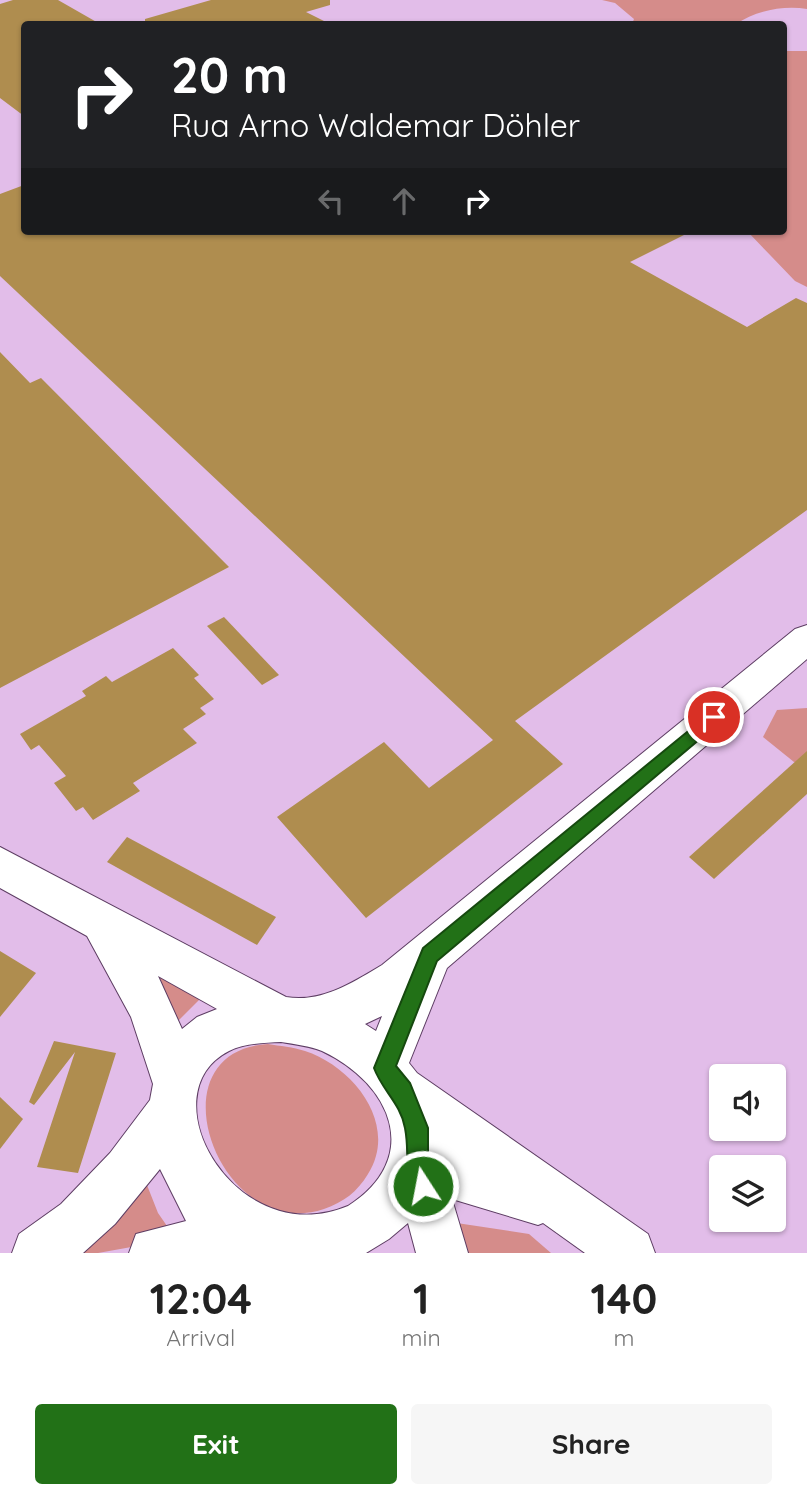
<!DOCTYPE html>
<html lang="en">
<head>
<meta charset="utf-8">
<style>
	:root { --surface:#fff; --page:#f6f6f6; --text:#222; --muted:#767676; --accent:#227117 }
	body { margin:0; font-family:Quicksand,sans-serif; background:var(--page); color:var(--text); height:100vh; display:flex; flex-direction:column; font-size:26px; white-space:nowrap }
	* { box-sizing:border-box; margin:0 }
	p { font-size:23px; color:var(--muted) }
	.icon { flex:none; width:38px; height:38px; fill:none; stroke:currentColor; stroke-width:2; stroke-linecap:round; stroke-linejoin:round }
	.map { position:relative; height:1253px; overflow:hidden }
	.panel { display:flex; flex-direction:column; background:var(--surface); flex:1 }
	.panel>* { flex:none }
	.top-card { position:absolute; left:21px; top:21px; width:766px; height:214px; border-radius:7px; box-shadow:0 2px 5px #0004; background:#202124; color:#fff; overflow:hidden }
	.tools { position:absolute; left:709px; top:1064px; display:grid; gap:14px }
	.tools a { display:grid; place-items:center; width:77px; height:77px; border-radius:7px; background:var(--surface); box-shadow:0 2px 5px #0004; font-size:35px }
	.pin { position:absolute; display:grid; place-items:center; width:60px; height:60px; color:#fff; margin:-30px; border:4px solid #fff; border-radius:50%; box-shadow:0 2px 7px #0007 }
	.me { position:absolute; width:77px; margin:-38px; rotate:349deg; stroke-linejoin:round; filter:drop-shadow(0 0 5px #0008) }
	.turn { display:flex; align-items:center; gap:24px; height:147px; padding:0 35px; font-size:32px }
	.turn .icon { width:91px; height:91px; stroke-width:2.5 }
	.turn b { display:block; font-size:49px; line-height:60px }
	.lanes { display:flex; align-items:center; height:66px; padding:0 35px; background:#0003; justify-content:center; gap:35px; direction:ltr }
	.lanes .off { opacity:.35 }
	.eta { display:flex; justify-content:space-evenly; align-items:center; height:119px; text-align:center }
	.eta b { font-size:42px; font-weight:800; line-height:49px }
	.action { display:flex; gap:14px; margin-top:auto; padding:14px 35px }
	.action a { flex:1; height:80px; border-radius:7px; background:var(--accent); color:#fff; font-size:28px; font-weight:800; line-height:80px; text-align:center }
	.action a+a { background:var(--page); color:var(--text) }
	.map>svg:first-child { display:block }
	.green { fill:#d58c8a }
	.building { fill:#af8d4f }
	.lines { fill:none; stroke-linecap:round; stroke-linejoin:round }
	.major-casing { stroke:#5d3d63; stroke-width:2 }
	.major { fill:#fff; fill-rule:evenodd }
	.route { fill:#227117; stroke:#16490f; stroke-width:2 }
</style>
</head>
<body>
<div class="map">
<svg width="807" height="1253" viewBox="0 0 807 1253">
	<rect width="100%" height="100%" fill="#e2bde9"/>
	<g class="green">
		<path d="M602,0H807V9C783,5 755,11 736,24H632L634,19L615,3Z"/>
		<polygon points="784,51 807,51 807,287 795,281 747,231 784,231"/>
		<polygon points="807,708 807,765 794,762 763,737 777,710"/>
		<polygon points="155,963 200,999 175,1024"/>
		<path d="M268,1044C280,1046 293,1047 305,1051C354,1067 399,1125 368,1174C357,1192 344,1202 324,1209C219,1244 149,1051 268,1044Z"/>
		<polygon points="145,1180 158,1213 176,1239 98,1253 79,1253"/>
		<polygon points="450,1222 529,1234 551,1253 459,1253"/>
	</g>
	<g class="building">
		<polygon points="13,0 58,0 100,24 24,24 24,116 0,98 0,4"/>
		<polygon points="211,0 330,0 330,5 306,12 330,24 145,24 145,19"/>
		<polygon points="24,185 24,231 692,231 630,262 747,327 796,298 807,303 807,510 515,721 563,764 366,918 277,817 384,742 429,788 493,740 0,276 0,194"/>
		<polygon points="0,352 30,383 41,378 229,567 0,688"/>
		<polygon points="224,617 279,675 262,685 207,626"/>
		<polygon points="173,648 199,675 194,678 214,699 200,708 206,714 183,729 197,743 133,783 140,791 93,820 83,807 76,811 54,783 66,776 39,745 31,750 20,734 86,696 82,691 106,676 112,682"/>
		<polygon points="807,751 807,794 714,879 689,857"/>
		<polygon points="127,837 276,917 257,945 107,862"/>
		<polygon points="0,951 36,973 0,1017"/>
		<polygon points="54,1041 116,1053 78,1173 37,1167 75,1052 34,1105 29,1102"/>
		<polygon points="0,1097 23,1119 0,1149"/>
	</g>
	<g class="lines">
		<defs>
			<path id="major" d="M807,625V659L447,968L409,1063L417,1073L648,1234L655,1253H585L543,1223L538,1225L452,1199L468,1253H416L408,1223L389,1239L366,1253H129L136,1234L186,1221L160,1169L115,1224L83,1253H12L19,1234L61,1204L110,1153L150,1100L153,1084L131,1017L87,936L0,888V847L286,997C321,1003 352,983 382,965L795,629ZM158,976L217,1009L197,1017L182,1029ZM382,1016L376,1031L365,1024ZM281,1042C294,1044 310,1046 322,1051C392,1084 423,1158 348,1206C236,1253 145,1094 229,1051C244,1043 265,1043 281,1042Z"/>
		</defs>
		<use href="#major" class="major-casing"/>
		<use href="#major" class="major"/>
	</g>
	<path class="route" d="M714,710L723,717L720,722L437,961L396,1066L410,1083L428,1128V1164L435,1186L431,1194L423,1198L415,1194C403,1166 410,1154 405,1128C401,1104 382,1090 374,1068L423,948Z"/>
</svg>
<div class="tools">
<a><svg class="icon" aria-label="sound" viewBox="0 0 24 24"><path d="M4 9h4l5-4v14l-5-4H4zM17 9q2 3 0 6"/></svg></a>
<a><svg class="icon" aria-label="layers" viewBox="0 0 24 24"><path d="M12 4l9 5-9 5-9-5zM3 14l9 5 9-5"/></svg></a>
</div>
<div class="pin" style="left:714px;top:717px;background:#d93025"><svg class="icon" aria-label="arrive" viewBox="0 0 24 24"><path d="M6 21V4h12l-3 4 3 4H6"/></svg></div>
<svg class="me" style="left:423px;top:1186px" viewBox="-20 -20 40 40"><circle r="17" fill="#227117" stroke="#fff" stroke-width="3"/><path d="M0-11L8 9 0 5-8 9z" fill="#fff"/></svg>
<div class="top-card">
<div class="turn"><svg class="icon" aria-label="right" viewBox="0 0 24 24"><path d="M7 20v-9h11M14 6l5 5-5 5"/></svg><div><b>20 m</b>Rua Arno Waldemar Döhler</div></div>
<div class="lanes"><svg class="icon off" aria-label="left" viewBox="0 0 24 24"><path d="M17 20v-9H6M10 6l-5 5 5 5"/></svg><svg class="icon off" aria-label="ahead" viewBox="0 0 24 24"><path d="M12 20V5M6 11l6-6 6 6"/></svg><svg class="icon" aria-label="right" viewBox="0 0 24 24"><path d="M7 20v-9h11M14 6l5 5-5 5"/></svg></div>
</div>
</div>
<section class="panel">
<div class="eta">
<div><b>12:04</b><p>Arrival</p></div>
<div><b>1</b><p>min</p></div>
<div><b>140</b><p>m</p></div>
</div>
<div class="action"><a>Exit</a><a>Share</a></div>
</section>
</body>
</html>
